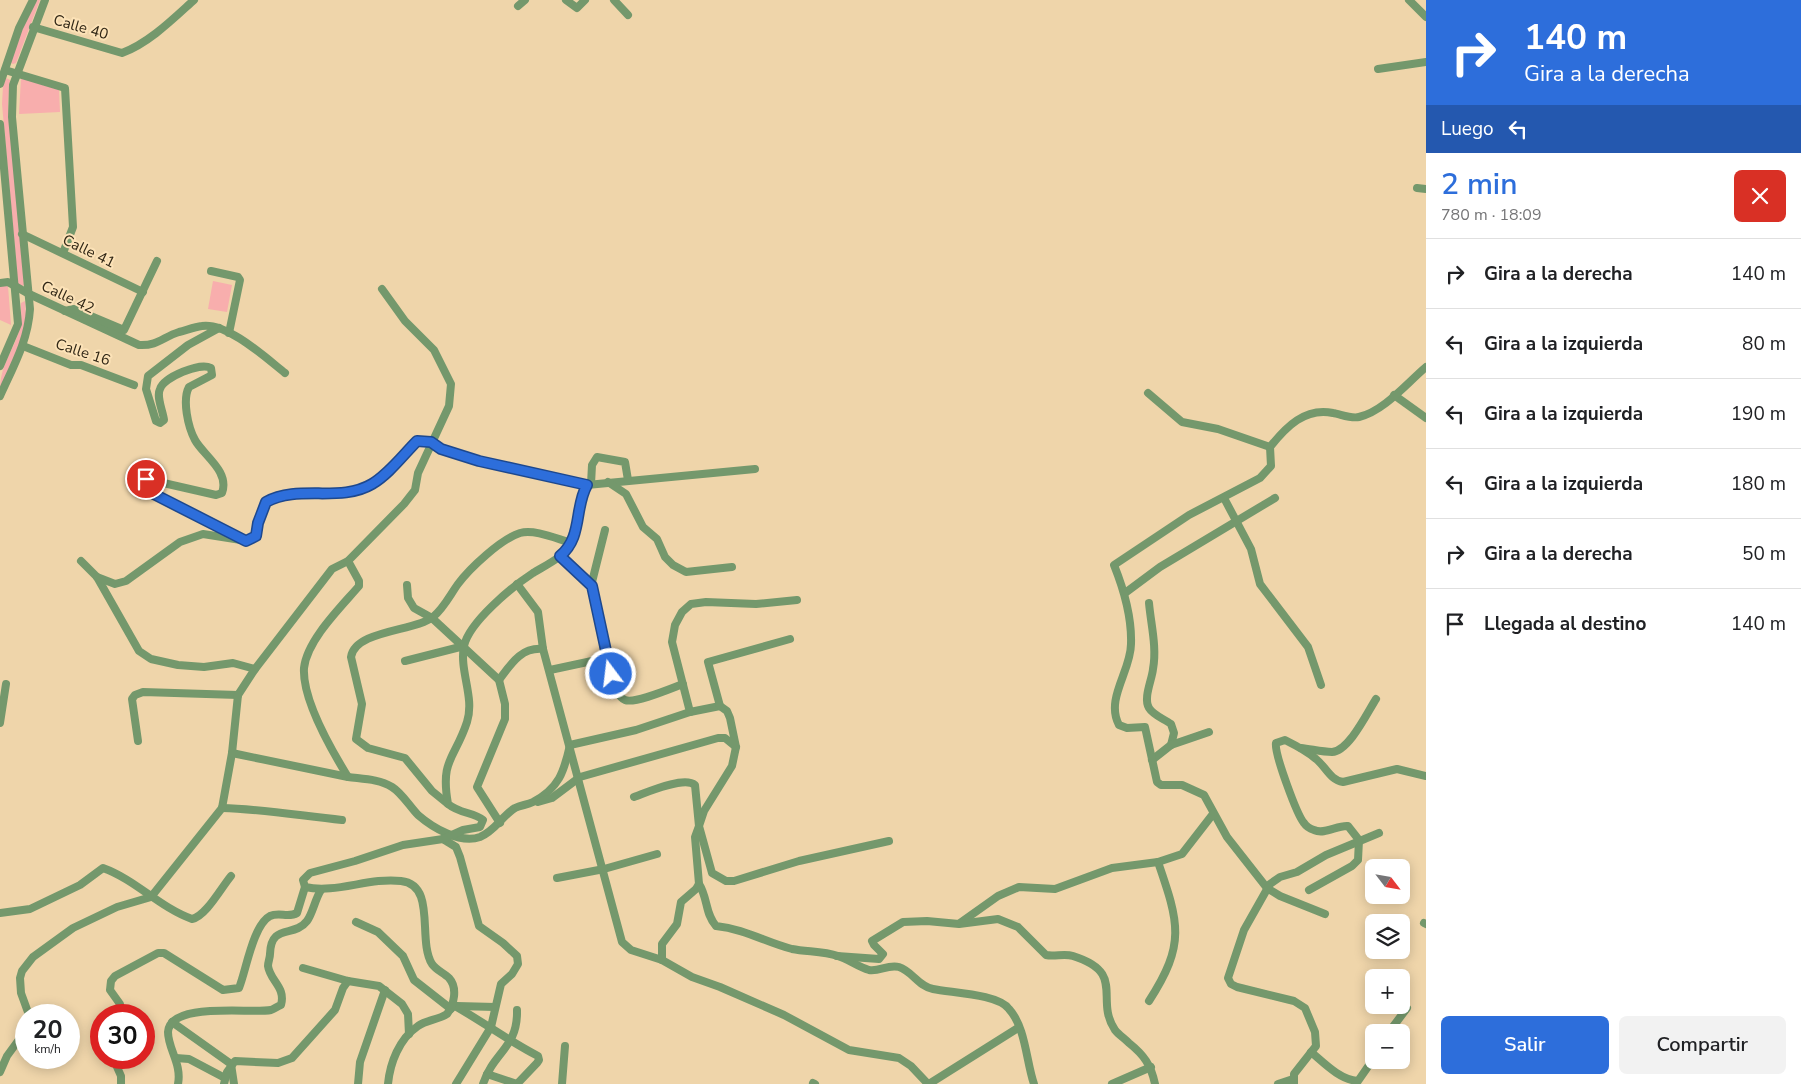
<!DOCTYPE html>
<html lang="es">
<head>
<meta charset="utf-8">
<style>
	:root { --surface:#fff; --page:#f2f2f2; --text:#202124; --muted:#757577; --line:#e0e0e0; --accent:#2d6edb }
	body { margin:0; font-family:"Nunito Sans",sans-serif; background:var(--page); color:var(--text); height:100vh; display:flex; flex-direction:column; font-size:19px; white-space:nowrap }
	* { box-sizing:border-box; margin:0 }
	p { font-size:16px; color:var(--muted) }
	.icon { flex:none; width:28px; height:28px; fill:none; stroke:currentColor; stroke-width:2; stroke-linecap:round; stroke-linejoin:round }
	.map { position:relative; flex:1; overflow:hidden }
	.details { display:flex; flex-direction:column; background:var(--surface); width:375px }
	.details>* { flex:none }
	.guide { background:#2d6edb; color:#fff; overflow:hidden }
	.needle { width:32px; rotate:121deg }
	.controls { position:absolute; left:1365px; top:859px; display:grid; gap:10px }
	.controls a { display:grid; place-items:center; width:45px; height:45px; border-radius:8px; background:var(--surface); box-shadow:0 2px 12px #0003; font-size:25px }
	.speed { position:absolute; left:15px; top:1004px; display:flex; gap:10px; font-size:25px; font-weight:700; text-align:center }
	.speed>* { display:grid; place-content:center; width:65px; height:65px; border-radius:50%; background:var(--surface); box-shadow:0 2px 12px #0003; line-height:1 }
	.speed small { font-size:12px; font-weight:400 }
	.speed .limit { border:8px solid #d22; background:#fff; color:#111 }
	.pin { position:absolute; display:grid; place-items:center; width:42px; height:42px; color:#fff; margin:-21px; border:2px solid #fff; border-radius:50%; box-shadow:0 1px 5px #0007 }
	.me { position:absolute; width:55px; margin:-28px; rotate:345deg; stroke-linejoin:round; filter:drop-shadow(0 0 4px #0008) }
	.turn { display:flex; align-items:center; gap:18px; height:105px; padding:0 15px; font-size:22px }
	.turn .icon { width:65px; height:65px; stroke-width:2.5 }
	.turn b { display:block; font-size:35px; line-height:42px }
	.then { display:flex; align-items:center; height:48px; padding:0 15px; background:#0003; gap:10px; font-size:19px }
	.round { display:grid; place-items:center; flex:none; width:52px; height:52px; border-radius:8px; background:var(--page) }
	.summary { display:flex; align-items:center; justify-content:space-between; height:85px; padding:0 15px }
	h1 { font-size:30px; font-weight:600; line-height:38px; color:var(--accent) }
	.action { display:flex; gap:10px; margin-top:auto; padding:10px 15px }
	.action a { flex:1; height:58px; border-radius:8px; background:var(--accent); color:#fff; font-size:20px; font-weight:600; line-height:58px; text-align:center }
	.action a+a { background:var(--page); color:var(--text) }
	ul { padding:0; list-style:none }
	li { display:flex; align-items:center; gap:15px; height:70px; padding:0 15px; border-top:1px solid var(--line) }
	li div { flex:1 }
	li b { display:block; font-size:19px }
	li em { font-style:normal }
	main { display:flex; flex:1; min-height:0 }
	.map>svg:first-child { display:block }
	.green { fill:#f8aead }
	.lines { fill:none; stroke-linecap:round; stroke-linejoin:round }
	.minor { stroke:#74986c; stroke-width:8 }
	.route-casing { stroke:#1d488e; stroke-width:12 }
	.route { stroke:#2d6edb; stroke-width:9 }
	.labels { text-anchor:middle; stroke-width:4; stroke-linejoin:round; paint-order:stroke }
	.street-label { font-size:15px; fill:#312716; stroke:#fce2b7 }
</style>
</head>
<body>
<main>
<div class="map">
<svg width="1426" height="1084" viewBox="0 0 1426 1084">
	<rect width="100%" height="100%" fill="#efd5aa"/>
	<g class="green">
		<polygon points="36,0 40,0 16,63 13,64 11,63 24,22"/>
		<polygon points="6,78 10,80 8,103 24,285 22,286 18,284 2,104 3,86"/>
		<polygon points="21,78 59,89 60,112 19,114"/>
		<polygon points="213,281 232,285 227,312 208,309"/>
		<polygon points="0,286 8,286 11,325 0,320"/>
		<path d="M25,301L27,327L0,391C0,365 12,354 19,331C22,322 21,313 21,303Z"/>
	</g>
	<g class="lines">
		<g class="minor">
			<polyline points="566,0 577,8 585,0"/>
			<polyline points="614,0 628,15"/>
			<polyline points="1409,0 1426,17"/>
			<polyline points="518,6 525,0"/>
			<path d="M33,27L122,53C149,43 173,19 194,0"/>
			<polyline points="1378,69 1426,62"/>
			<polyline points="5,70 65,88 73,227 63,253"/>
			<polyline points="0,84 19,28 33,0"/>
			<polyline points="0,124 18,324 0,366"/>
			<polyline points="1417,188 1426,189"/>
			<polyline points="22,234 143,292"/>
			<polyline points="211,271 238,277 240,280 229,333"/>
			<path d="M0,283L8,282L29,294L139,345C158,346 163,337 179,332C187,330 194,327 202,326C227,322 266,358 285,373"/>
			<polyline points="65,311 74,309 124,330 157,261"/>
			<path d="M219,328L188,345L148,376L146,389L156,421L160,423L164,420C163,411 156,397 160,389C164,377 200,362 211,368L212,375L189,387C182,400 188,427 195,440C203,455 230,471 222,493L216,495L146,479L140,484V487L246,541L256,536L258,523L266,502C299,484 340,503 372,484C389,474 403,455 417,441L431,442L441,449L479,461L587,485L755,469"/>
			<polyline points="23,346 71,365 81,365 134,385"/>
			<polyline points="1148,393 1182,422 1218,429 1270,447"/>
			<polyline points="1394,395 1426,418"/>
			<path d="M0,396C13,367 28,341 30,309L12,117L13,85L45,0"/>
			<polyline points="608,482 626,494 643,527 657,539 665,557 673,565 686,572 732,567"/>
			<polyline points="591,484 592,465 597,457 625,462 628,480"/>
			<polyline points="1224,498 1251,549 1260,584 1308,647 1321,685"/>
			<path d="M560,556C568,563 589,580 592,588C599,609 606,693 625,700C635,704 672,688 683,684"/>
			<polyline points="81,561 97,577 139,651 151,659 178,665 204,667 233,663 255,669"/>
			<path d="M348,561L359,581V586C341,607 307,640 304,668C302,700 332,751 348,777C363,779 379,779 392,787C402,793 410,807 418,815C433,828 460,844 480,837C495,831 502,816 515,808C521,805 527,805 533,802C559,788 564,772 570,745L636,730L690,712L720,706"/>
			<polyline points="97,577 115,584 126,581 180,542 203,534 241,540"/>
			<polyline points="517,584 538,612 543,649 622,942 631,950 662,960 692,977 720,987 784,1015 849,1050 899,1058 911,1066 928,1084"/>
			<polyline points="407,585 408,598 414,608 432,618 499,680 505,704 505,719 477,787 500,823"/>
			<polyline points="591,586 605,530"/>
			<polyline points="1125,593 1160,567 1275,498"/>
			<path d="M1149,603C1151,625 1157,647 1153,669C1152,680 1143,698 1149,708C1153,715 1164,719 1171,724L1174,733L1171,745"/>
			<polyline points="790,639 708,662 720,706 727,711 730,718 736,747 732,766 704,811 699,826 712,873 726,881 734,881 799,861 889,841"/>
			<polyline points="405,661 464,646"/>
			<polyline points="550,670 606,658"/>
			<path d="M499,680C511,664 521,647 543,649"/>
			<polyline points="690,712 672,642 675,625 682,612 691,604 706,602 756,604 797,600"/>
			<polyline points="0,723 6,684"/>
			<polyline points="138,741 132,699 135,695 143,692 238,695"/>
			<path d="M1301,748C1311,749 1322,752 1332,752C1349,751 1367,713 1376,699"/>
			<polyline points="232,753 348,777"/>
			<polyline points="1152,760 1171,745 1209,732"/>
			<path d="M634,797C648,792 684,776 695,785L699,826L695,837L699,884L696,889L681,902L677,924L662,944V960"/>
			<polyline points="538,802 552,798 580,777 718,738 725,738 736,747"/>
			<path d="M448,804L432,791L405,758L368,748L356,739L362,704L351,657C355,630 416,631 433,617C444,608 450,595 458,584C470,568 501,539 520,533C535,529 557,539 572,543"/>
			<path d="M222,808C262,809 302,816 342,820"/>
			<polyline points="443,839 456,847 460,857 479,926 503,943 517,956 518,964 512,974 501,984 491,1027 456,1084"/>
			<polyline points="557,878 604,869 657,854"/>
			<path d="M699,884C708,898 705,914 716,926C745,929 765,942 792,949C807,952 823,951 838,956C848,959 858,967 869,970C879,972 888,964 899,967C912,971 918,986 933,989C952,993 998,994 1009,1009C1026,1028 1026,1061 1034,1084"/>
			<path d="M1309,890L1352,866L1358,860L1359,840L1348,826C1337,825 1325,835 1314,830C1311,829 1306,826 1304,823C1297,815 1274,753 1276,743L1285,740C1295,745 1307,751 1316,759C1326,767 1330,780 1343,782L1397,769L1426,776"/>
			<path d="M0,913L30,909L80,885L103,868C136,880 159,907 192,919C206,916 221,888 231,876"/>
			<path d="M1325,914L1280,896L1267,888L1227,837L1204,795L1182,785H1161L1157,782L1145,727L1127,728L1119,725C1105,699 1131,671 1131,644C1132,616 1124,590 1114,565L1189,515L1260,478L1271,466L1270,447C1286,427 1305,407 1333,413C1340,414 1351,419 1359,417C1384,411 1406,384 1426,367"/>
			<polyline points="356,922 378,932 403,956 414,980 451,1009"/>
			<polyline points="960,923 998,896 1019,887 1055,889 1112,868 1158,862 1182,854 1213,814"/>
			<polyline points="1424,923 1426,924"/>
			<path d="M837,956L879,959L883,954L874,945L872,941L903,922L927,921L959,924L998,919L1018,927L1046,955C1055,957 1064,953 1073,956C1127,973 1094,999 1115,1030C1119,1035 1124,1038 1129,1043C1144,1055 1151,1065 1155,1084"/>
			<polyline points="303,968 348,981 379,986 402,1004 408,1014 409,1034"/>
			<path d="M1149,1001C1186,944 1179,923 1158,862"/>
			<polyline points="457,1006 495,1007"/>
			<path d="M452,1007L455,1006C483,1022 509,1041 538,1056L539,1060L537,1063L517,1084"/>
			<polyline points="29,1015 21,993 20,978 22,971 33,957 73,928 117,907 151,897 222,808 232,753 238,695 255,669 332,569 348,561 404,504 415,490 418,473 449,406 451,384 434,350 405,321 382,289"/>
			<path d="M121,1015L120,1004L110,990L111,981L115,976L158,953H164L223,990L239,988C246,971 253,925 270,916C279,912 289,918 297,913L305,887"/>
			<polyline points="172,1022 231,1064 234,1084"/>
			<polyline points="1389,1032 1407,1008"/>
			<path d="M1311,1052C1324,1063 1340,1080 1358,1081L1374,1058"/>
			<polyline points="113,1058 121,1076 121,1084"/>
			<polyline points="176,1058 189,1059 225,1078"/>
			<polyline points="0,1072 7,1056 26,1030"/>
			<polyline points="487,1074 517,1084"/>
			<polyline points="813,1083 815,1084"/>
			<path d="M178,1084C182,1064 168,1049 168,1032C170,1001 251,1014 271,1010C274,1009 278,1006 281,1005C286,987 270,981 268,966C268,962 270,958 270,954C271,923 294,938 307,921C313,913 315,899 321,890"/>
			<polyline points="224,1084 227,1072 235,1061 278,1063 292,1058 335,1010 343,988 348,981"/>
			<polyline points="358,1084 360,1062 385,990"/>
			<path d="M388,1084C390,1063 399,1039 418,1026C426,1020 438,1020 447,1014C454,1005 458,988 449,978C444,973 436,970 432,964C417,940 437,885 401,881C369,877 336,894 305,887L303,880L310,873L355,861L403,845L443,839L463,830L480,827L483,820C474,812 460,814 448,804C440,759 455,759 467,722C475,697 459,671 464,646C469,622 513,586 533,573C546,565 564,557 572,543C581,525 577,503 587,485"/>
			<path d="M483,1084C494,1051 518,1048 517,1010"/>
			<polyline points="562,1084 565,1046"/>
			<polyline points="929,1084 1018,1028"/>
			<polyline points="1112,1084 1151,1067"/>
			<polyline points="1278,1084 1293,1079"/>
			<polyline points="1294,1084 1294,1074 1316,1046 1315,1032 1305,1008 1294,1001 1237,987 1231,984 1228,978 1244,930 1270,884 1280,877 1297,872 1326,855 1379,833"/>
		</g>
	</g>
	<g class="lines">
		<defs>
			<path id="route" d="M146,479L141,480L140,487L246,541L256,536L258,523L266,502C299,484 340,503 372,484C389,474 403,455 417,441L431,442L441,449L479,461L587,485C574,508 583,537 560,556L592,586L611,674"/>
		</defs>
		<use href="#route" class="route-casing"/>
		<use href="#route" class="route"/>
	</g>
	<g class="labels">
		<g class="street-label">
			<text transform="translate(81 27) rotate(16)" y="5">Calle 40</text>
			<text transform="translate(89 251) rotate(26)" y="5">Calle 41</text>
			<text transform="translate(68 297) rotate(25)" y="5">Calle 42</text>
			<text transform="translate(83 352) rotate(18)" y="5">Calle 16</text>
		</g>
	</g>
</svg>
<div class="controls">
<a><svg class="needle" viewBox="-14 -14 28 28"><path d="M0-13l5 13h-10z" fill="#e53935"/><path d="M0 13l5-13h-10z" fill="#757577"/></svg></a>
<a><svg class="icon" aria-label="layers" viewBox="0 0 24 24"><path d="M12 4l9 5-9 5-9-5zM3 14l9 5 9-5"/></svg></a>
<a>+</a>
<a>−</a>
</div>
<div class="speed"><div>20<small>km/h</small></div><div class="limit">30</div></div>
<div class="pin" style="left:146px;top:479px;background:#d93025"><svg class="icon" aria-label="arrive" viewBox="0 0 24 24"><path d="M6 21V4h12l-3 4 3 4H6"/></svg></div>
<svg class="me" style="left:611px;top:674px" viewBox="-20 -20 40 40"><circle r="17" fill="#2d6edb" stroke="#fff" stroke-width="3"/><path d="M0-11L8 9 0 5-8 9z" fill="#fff"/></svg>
</div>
<section class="details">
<div class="guide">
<div class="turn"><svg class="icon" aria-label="right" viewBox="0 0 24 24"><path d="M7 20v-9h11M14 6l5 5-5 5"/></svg><div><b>140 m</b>Gira a la derecha</div></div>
<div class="then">Luego<svg class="icon" aria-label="left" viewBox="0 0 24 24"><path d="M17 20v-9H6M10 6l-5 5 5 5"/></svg></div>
</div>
<div class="summary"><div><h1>2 min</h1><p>780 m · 18:09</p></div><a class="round" style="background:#d93025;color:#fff"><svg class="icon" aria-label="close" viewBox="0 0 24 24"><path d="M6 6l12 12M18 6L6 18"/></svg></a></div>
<ul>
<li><svg class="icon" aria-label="right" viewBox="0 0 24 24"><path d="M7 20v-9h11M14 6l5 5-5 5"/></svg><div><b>Gira a la derecha</b></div><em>140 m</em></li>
<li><svg class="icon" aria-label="left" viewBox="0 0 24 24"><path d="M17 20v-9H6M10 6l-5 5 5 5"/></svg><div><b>Gira a la izquierda</b></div><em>80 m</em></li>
<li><svg class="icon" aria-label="left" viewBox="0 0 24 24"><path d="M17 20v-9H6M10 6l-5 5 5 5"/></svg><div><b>Gira a la izquierda</b></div><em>190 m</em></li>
<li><svg class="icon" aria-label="left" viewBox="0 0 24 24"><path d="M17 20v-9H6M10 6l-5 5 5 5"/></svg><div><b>Gira a la izquierda</b></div><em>180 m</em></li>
<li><svg class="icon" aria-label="right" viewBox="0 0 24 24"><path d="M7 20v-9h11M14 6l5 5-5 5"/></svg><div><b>Gira a la derecha</b></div><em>50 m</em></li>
<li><svg class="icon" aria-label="arrive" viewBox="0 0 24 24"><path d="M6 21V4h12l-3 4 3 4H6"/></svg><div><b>Llegada al destino</b></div><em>140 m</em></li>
</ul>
<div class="action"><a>Salir</a><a>Compartir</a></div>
</section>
</main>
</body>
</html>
